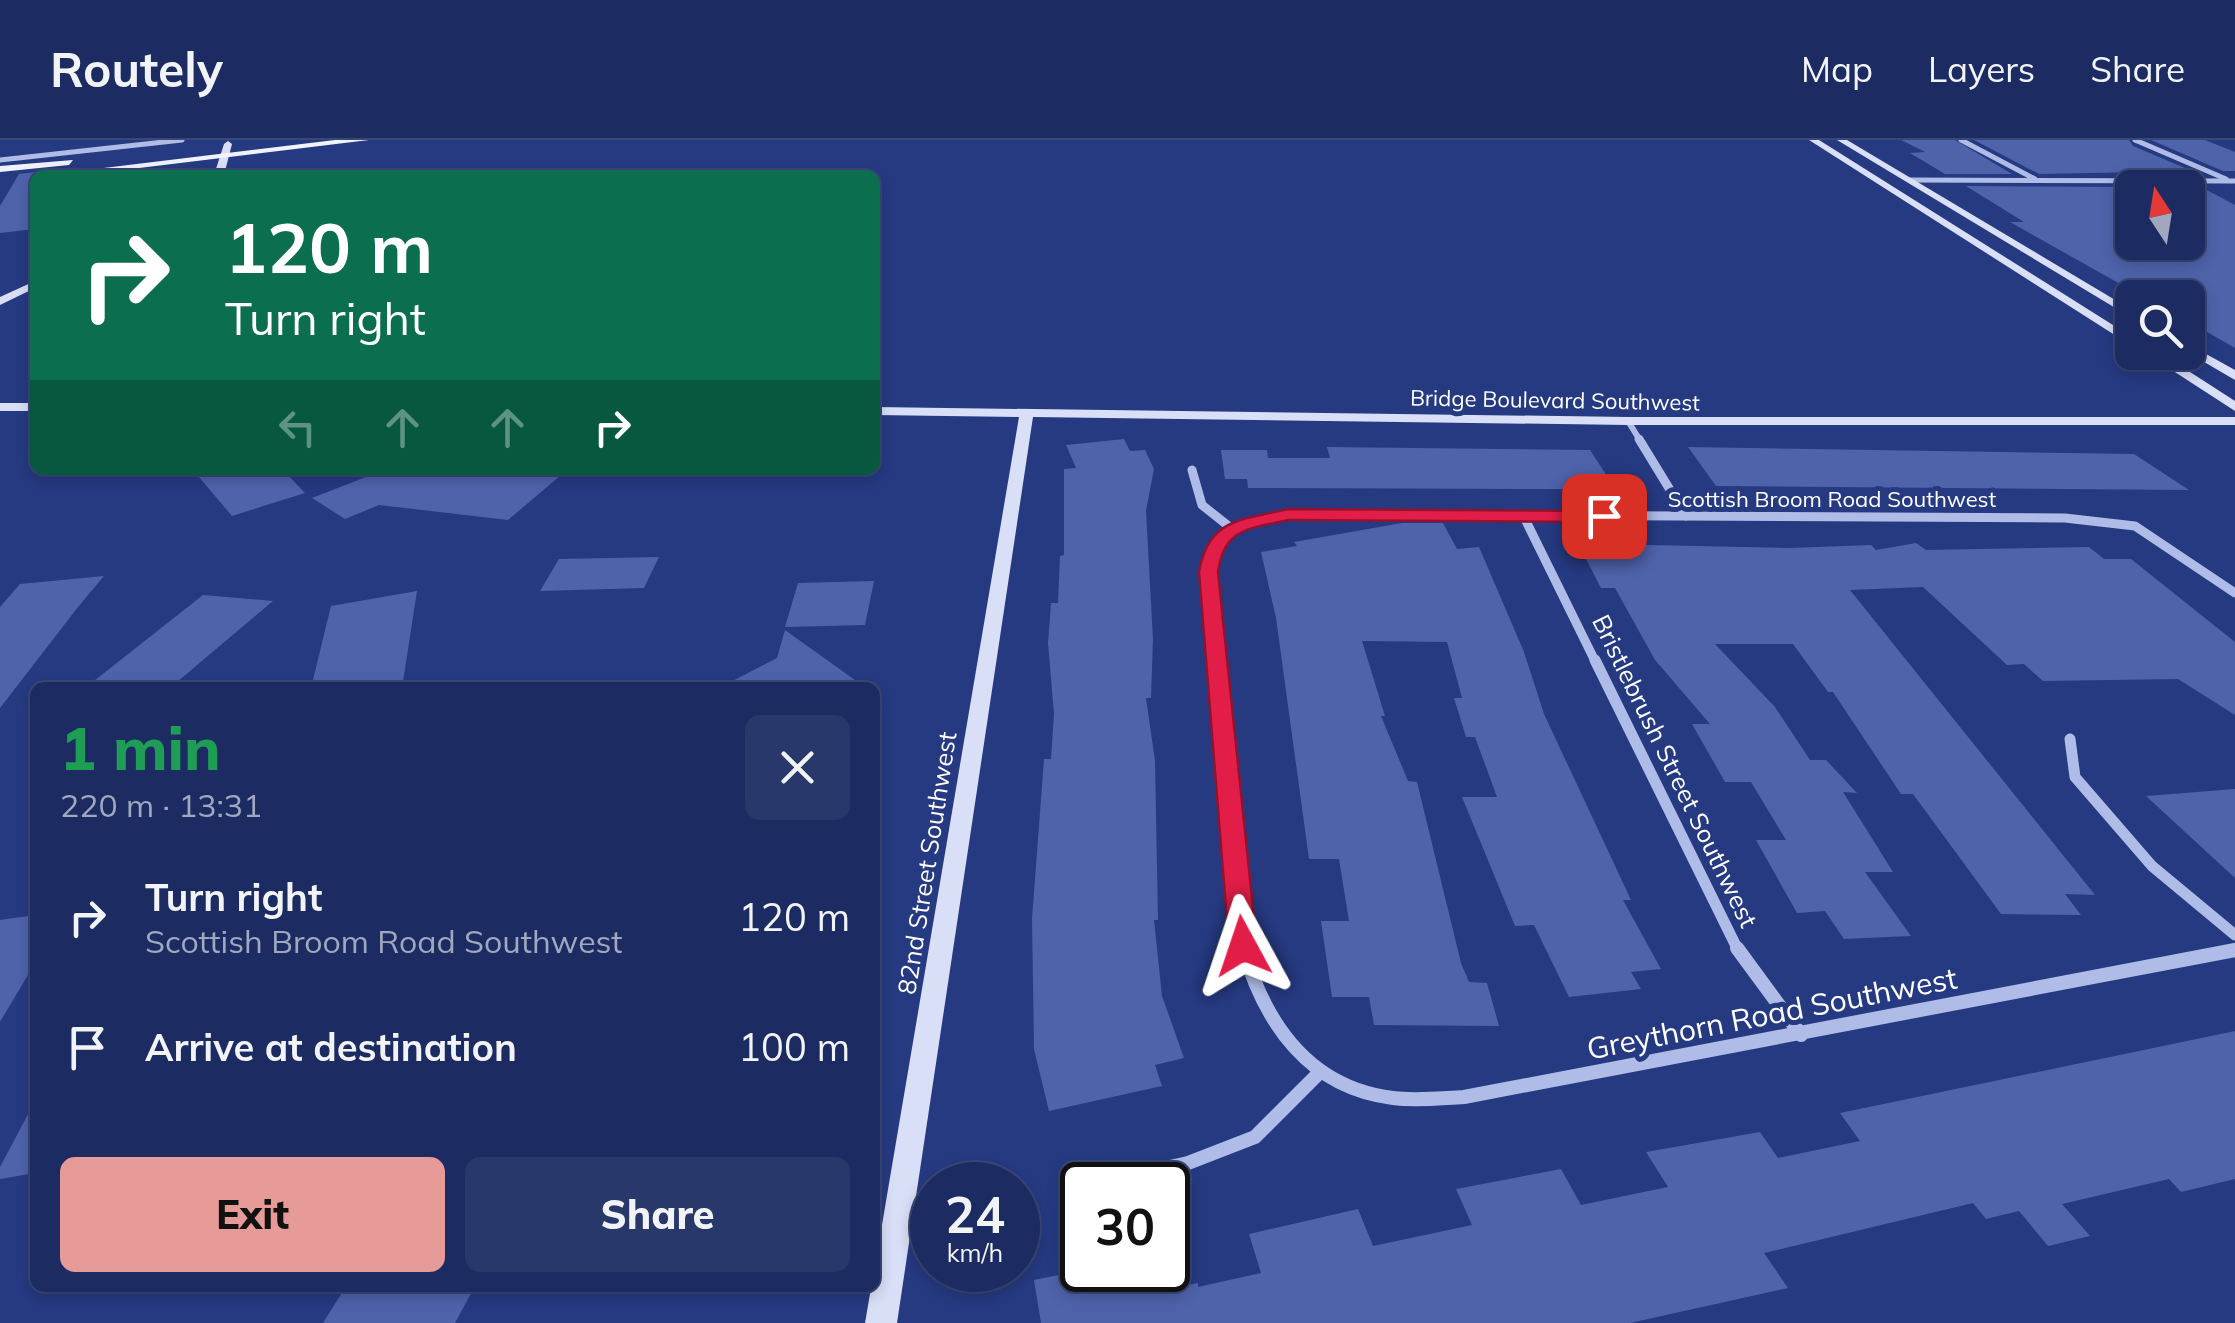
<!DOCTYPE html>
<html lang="en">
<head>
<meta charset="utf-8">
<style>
	:root { --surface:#1c2c62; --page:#29386b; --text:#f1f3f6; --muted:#a0a7be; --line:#3a4877; --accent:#e69b98 }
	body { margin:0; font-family:Mulish,sans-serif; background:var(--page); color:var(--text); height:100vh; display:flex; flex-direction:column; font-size:38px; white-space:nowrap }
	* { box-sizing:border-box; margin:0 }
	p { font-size:32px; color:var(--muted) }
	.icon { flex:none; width:55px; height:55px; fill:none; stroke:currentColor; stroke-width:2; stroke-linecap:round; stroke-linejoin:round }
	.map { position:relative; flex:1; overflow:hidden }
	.details { position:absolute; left:30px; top:542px; width:850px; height:610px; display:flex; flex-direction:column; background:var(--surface); border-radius:15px; box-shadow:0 5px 15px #0003,0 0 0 2px var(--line) }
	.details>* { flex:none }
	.hud { position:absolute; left:30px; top:30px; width:850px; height:305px; border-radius:15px; box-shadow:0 5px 15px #0003,0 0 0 2px var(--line); background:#0b6e4f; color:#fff; overflow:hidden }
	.needle { width:65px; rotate:348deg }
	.buttons { position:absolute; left:2115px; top:30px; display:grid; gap:20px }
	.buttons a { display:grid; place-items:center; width:90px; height:90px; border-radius:15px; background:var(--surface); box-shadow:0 5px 15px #0003,0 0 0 2px var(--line); font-size:50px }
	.speed { position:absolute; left:910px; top:1022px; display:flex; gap:20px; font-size:50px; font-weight:700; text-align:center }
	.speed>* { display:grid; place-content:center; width:130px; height:130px; border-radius:50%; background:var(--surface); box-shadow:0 5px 15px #0003,0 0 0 2px var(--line); line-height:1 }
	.speed small { font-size:25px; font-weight:400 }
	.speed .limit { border:5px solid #111; border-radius:15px; background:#fff; color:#111 }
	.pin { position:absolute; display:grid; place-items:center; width:85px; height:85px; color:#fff; margin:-42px; border-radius:20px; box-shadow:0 5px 15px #0006 }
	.me { position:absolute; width:110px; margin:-55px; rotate:355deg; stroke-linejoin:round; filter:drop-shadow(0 0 8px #0008) }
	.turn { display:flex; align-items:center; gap:35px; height:210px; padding:0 30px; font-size:45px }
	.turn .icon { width:130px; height:130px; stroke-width:2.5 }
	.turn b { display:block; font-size:70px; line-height:85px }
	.lanes { display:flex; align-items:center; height:95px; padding:0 30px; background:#0003; justify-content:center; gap:50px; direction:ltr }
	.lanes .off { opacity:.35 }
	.round { display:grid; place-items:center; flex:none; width:105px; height:105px; border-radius:15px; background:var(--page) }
	.overview { display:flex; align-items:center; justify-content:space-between; height:170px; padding:0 30px }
	h1 { font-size:60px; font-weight:800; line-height:75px; color:#1e9e55 }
	.primary-button { display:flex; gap:20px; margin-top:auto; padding:20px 30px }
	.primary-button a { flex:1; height:115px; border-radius:15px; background:var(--accent); color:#111; font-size:40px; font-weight:800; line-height:115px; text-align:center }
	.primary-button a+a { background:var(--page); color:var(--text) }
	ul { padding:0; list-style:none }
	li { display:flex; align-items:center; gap:30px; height:130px; padding:0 30px }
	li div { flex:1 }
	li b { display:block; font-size:38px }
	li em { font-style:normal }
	header { display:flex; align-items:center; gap:60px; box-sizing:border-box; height:140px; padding:0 50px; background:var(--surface); border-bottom:2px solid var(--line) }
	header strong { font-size:48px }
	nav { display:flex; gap:55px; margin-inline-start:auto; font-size:35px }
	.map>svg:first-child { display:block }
	.building { fill:#4f63ab }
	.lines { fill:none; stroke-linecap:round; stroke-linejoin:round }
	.street-far4 { stroke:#afbce7; stroke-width:5 }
	.street-far3 { stroke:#afbce7; stroke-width:6 }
	.street-far2 { stroke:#afbce7; stroke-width:9 }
	.street-far1 { stroke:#afbce7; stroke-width:11 }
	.street { stroke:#afbce7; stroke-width:14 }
	.secondary { fill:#d8dff6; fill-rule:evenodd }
	.primary { fill:#f0f2fd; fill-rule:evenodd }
	.route { fill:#e11d48; stroke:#92132f; stroke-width:2.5 }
	.labels { text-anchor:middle; stroke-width:10; stroke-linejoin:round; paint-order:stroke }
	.far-street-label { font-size:22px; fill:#fff; stroke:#263a82 }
	.street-label { font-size:25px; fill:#fff; stroke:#263a82 }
	.near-street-label { font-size:30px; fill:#fff; stroke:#263a82 }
</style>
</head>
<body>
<header>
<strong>Routely</strong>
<nav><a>Map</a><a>Layers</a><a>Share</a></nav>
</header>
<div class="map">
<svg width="2235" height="1183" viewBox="0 0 2235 1183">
	<rect width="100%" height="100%" fill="#263a82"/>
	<g class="building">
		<polygon points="1901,0 1955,0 2012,34 1945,34 1910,13 1925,12"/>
		<polygon points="1974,0 2129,0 2133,6 2192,31 2039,34"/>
		<polygon points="2151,0 2205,0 2235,12 2235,31 2223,31"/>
		<polygon points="35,32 35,89 0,93 0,66 19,34"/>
		<polygon points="1966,46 2132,47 2132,102 2157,102 2188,118 2188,47 2201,47 2235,65 2235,208 2188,181 2188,158 2145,158 2010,82 2024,82"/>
		<polygon points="1124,299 1130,311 1145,310 1154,329 1146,371 1153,499 1151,558 1146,558 1155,621 1158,780 1154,780 1162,856 1184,918 1155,925 1162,946 1049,971 1034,909 1032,779 1044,619 1051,619 1054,574 1048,503 1051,463 1058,463 1060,416 1064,415 1064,329 1076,328 1066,305"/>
		<polygon points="1327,307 1590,310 1609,339 1585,339 1591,349 1531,349 1248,348 1247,339 1225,339 1221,310 1267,310 1268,318 1330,318"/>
		<polygon points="1688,307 2134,314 2189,350 1716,346"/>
		<polygon points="193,330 283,330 305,353 232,376"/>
		<polygon points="384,330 567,330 508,380 379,365 345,379 312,358"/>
		<polygon points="1402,383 1443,383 1457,409 1479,407 1524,512 1544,574 1631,760 1623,760 1661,829 1631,832 1641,849 1569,857 1534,785 1515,786 1462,657 1497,657 1475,597 1466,597 1454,558 1462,558 1447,502 1362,501 1385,576 1381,576 1408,641 1417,642 1461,823 1469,842 1487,843 1499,886 1374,885 1369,857 1332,857 1321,781 1349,781 1339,719 1309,719 1276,478 1261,412 1297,406 1294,402"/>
		<polygon points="1916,403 1926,410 2089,407 2104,419 2131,419 2235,502 2235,575 2178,539 2043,541 2024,524 2007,525 1923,447 1850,450 2095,755 2065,754 2081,775 2001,774 1913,654 1901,654 1833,552 1828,552 1793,504 1715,504 1775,567 1810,620 1826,620 1857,653 1843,652 1893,732 1865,732 1911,796 1844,799 1825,771 1797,773 1756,700 1786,700 1751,642 1725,642 1692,584 1710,584 1655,520 1615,448 1601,448 1585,417 1610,417 1603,404 1789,408 1871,405 1876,410"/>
		<polygon points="659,417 644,448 540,451 559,419"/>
		<polygon points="104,436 78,467 0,568 0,467 20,444"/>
		<polygon points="874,441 865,485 785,487 798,443"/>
		<polygon points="417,451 402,548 311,548 331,466"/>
		<polygon points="203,455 273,461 170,548 85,548"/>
		<polygon points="785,490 866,548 719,548 777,518"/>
		<polygon points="2235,649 2235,738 2146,656"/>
		<polygon points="35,775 35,823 0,882 0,780"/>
		<polygon points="2235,891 2235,1039 2181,1052 2169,1039 2062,1064 2090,1096 2048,1106 2019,1071 1986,1079 1973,1063 1764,1113 1788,1148 1630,1183 1041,1183 1034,1140 1083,1130 1146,1130 1152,1153 1198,1143 1198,1147 1261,1133 1249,1094 1358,1069 1373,1106 1472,1085 1456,1049 1561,1029 1581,1065 1668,1047 1646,1012 1760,992 1778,1018 1860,1001 1840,973"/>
		<polygon points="35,961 35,1033 0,1039 0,1027"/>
		<polygon points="345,1148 474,1148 455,1183 323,1183"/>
	</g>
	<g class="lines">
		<g class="street-far4">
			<polyline points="1961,0 2035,39"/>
			<polyline points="2135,0 2226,39"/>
			<polyline points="0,20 182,0"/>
			<polyline points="1909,40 2235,41"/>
		</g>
		<polyline class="street-far3" points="1628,281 1641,302"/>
		<g class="street-far2">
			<polyline points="1639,299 1686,376"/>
			<polyline points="1192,330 1202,365 1231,388"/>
			<polyline points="1524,377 1596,523"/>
			<path d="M1217,523C1209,439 1184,391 1288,374L2065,378L2135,386L2235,453"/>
		</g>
		<g class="street-far1">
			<polyline points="1216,520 1244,810"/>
			<polyline points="1595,520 1738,810"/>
			<polyline points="2070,599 2075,637 2152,726 2235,795"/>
		</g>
		<g class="street">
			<path d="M1243,808C1265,883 1309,948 1393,958C1417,961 1441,958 1464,957L2235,810"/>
			<polyline points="1737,808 1801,895"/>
			<polyline points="1089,1045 1188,1023 1255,997 1319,933"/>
		</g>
		<g class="secondary">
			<polygon points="1809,0 1819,0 2132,197 2132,206"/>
			<polygon points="1837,0 1847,0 2132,170 2132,178"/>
			<polygon points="228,1 232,4 224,35 214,35 224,4"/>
			<polygon points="35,141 35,148 0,165 0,157"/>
			<polygon points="2188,204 2235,230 2235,240 2187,212"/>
			<polygon points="2144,212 2159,212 2235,261 2235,271"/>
			<rect x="0" y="263" width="35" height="8"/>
			<polygon points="875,267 1628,277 2235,277 2235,285 1628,285 1033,277 897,1183 865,1183 871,1148 875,1148 875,1126 1019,277 875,275"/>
		</g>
		<g class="primary">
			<polygon points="335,0 369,0 82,35 46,35"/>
			<polygon points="73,20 69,25 0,32 0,26"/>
		</g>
	</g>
	<path class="route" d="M1288,369L1604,371L1613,376L1604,382L1288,380C1250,389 1224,387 1218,432L1257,806L1243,816L1229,806L1199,432C1208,378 1242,380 1288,369Z"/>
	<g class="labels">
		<g class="far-street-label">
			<text transform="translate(1555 260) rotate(1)" y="8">Bridge Boulevard Southwest</text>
			<text x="1832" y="367">Scottish Broom Road Southwest</text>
		</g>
		<g class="street-label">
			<text transform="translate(1675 631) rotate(64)" y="9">Bristlebrush Street Southwest</text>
			<text transform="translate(927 723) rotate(-81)" y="9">82nd Street Southwest</text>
		</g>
		<g class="near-street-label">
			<text transform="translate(1772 874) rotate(-11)" y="10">Greythorn Road Southwest</text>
		</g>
	</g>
</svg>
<div class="buttons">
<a><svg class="needle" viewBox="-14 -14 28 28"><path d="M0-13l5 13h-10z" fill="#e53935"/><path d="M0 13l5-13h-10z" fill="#a0a7be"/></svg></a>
<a><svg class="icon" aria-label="search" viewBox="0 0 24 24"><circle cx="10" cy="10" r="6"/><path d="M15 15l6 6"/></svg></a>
</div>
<div class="speed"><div>24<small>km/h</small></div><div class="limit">30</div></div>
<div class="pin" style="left:1604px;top:376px;background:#d93025"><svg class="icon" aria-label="arrive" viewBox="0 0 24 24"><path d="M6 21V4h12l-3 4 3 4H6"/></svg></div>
<svg class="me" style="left:1243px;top:806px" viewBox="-20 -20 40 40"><path d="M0-17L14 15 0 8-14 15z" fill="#e11d48" stroke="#fff" stroke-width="4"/></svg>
<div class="hud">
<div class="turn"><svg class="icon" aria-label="right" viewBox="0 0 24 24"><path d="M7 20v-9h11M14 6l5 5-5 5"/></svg><div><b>120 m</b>Turn right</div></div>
<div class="lanes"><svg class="icon off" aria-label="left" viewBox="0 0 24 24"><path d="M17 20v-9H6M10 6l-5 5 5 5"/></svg><svg class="icon off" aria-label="ahead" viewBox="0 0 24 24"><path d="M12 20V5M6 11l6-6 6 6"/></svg><svg class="icon off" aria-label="ahead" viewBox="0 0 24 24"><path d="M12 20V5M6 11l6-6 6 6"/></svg><svg class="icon" aria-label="right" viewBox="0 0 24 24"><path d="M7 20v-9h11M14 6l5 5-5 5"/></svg></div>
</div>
<section class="details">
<div class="overview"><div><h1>1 min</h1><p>220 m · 13:31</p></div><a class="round"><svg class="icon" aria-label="close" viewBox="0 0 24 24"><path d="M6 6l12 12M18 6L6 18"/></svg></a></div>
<ul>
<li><svg class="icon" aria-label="right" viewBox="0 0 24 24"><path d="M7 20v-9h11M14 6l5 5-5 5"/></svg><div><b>Turn right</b><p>Scottish Broom Road Southwest</p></div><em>120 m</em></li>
<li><svg class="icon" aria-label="arrive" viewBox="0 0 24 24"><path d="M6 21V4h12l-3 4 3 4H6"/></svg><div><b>Arrive at destination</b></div><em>100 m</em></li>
</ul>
<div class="primary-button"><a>Exit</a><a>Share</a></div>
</section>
</div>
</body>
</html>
